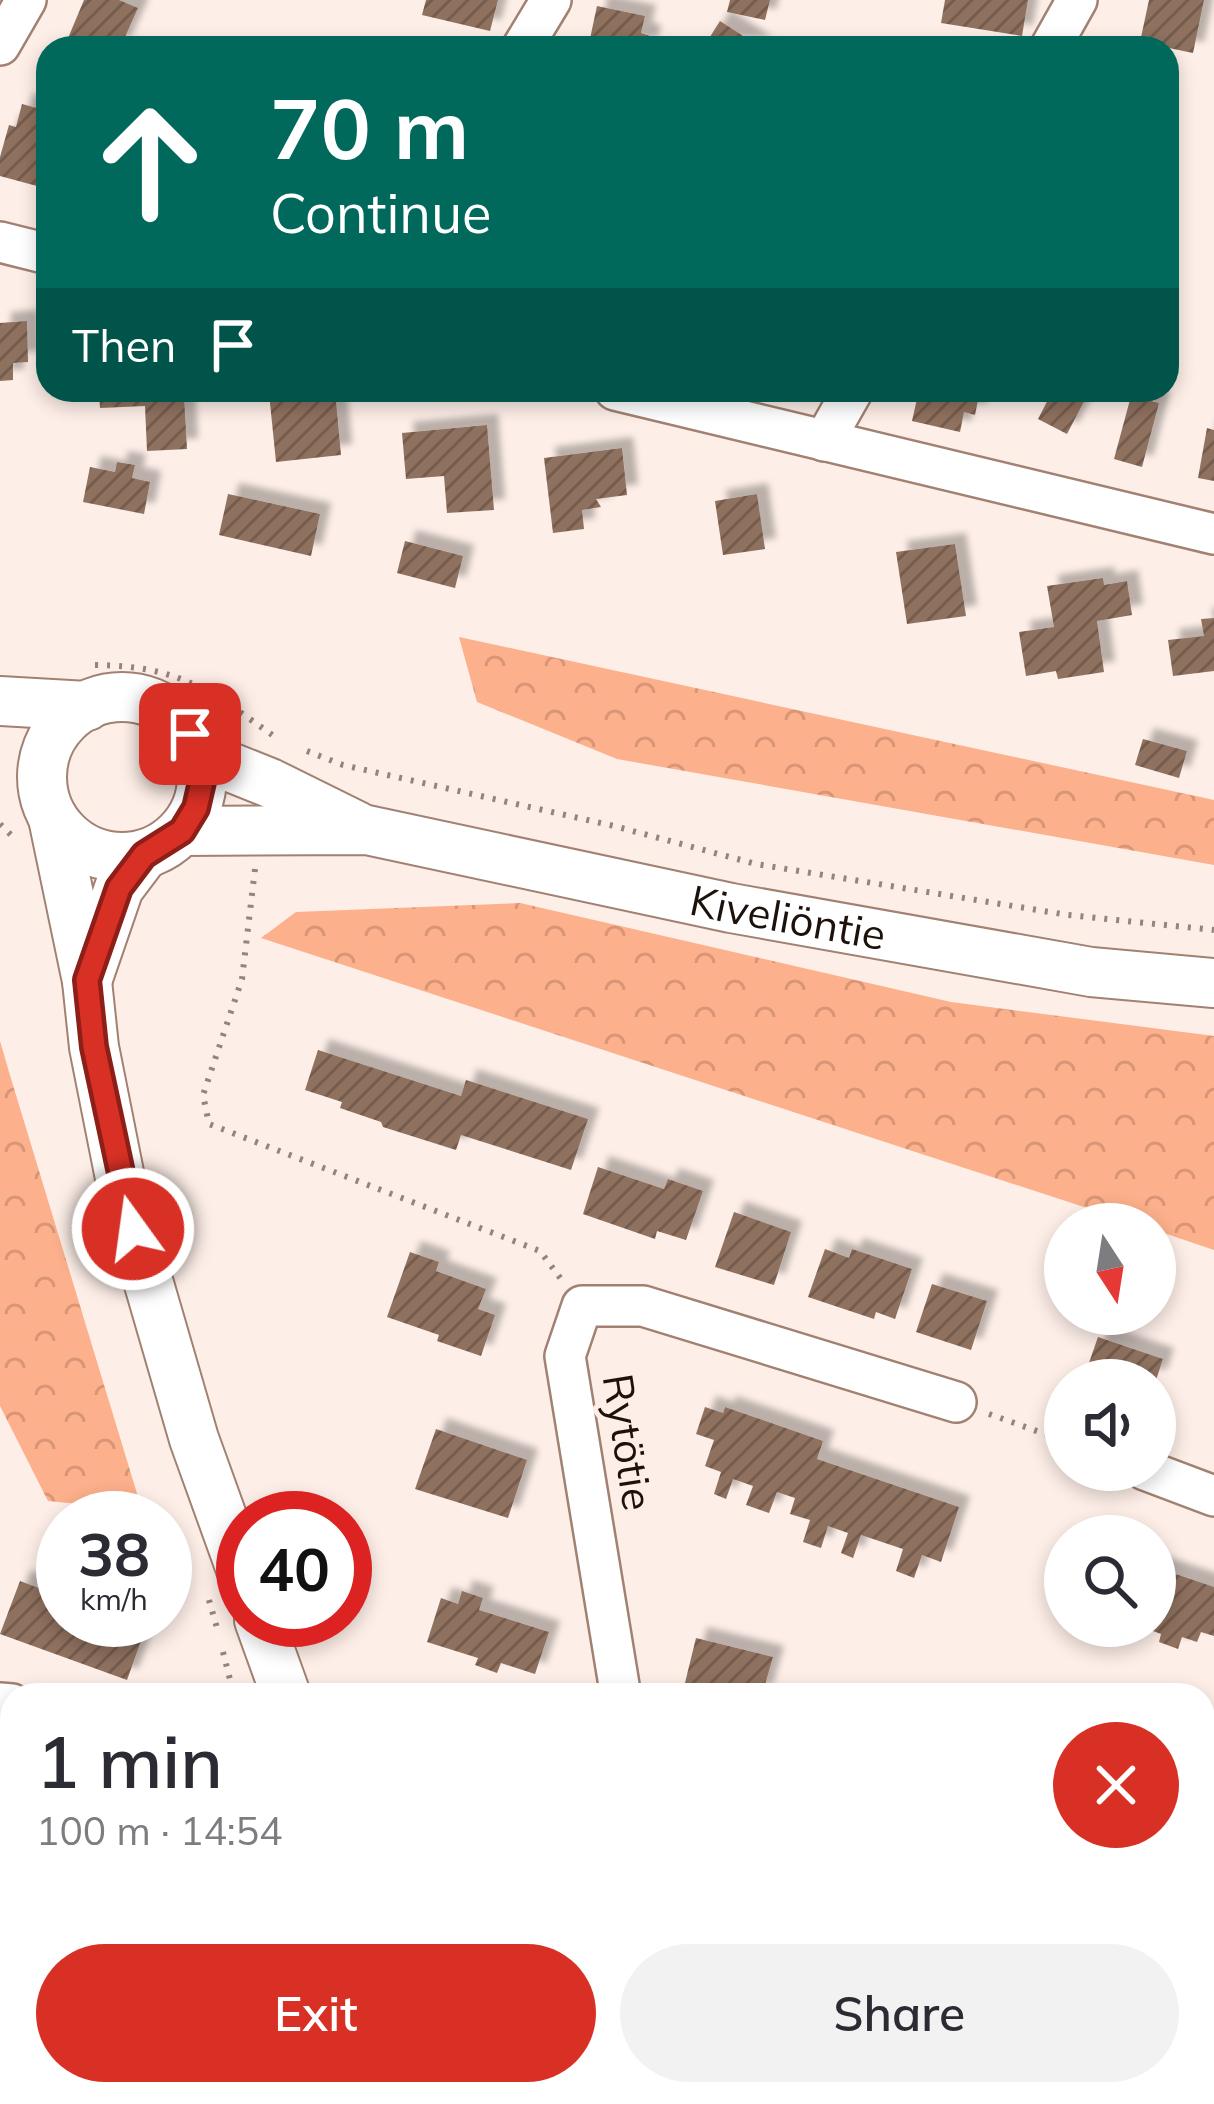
<!DOCTYPE html>
<html lang="en">
<head>
<meta charset="utf-8">
<style>
	:root { --surface:#fff; --page:#f2f2f3; --text:#2b2b33; --muted:#7c7c81; --accent:#d93025 }
	body { margin:0; font-family:Mulish,sans-serif; background:var(--page); color:var(--text); height:100vh; display:flex; flex-direction:column; font-size:45px; white-space:nowrap }
	* { box-sizing:border-box; margin:0 }
	p { font-size:39px; color:var(--muted) }
	.icon { flex:none; width:66px; height:66px; fill:none; stroke:currentColor; stroke-width:2; stroke-linecap:round; stroke-linejoin:round }
	.map { position:relative; flex:1; overflow:hidden }
	.drawer { position:absolute; left:0px; top:1683px; width:1215px; height:423px; display:flex; flex-direction:column; background:var(--surface); border-radius:36px 36px 0 0; box-shadow:0 6px 18px #0003 }
	.drawer>* { flex:none }
	.banner { position:absolute; left:36px; top:36px; width:1143px; height:366px; border-radius:36px; box-shadow:0 6px 18px #0003; background:#00695c; color:#fff; overflow:hidden }
	.needle { width:78px; rotate:168deg }
	.buttons { position:absolute; left:1044px; top:1203px; display:grid; gap:24px }
	.buttons a { display:grid; place-items:center; width:132px; height:132px; border-radius:50%; background:var(--surface); box-shadow:0 6px 18px #0003; font-size:60px }
	.speed { position:absolute; left:36px; top:1491px; display:flex; gap:24px; font-size:60px; font-weight:700; text-align:center }
	.speed>* { display:grid; place-content:center; width:156px; height:156px; border-radius:50%; background:var(--surface); box-shadow:0 6px 18px #0003; line-height:1 }
	.speed small { font-size:30px; font-weight:400 }
	.speed .limit { border:18px solid #d22; background:#fff; color:#111 }
	.pin { position:absolute; display:grid; place-items:center; width:102px; height:102px; color:#fff; margin:-51px; border-radius:24px; box-shadow:0 6px 18px #0006 }
	.me { position:absolute; width:132px; margin:-66px; rotate:346deg; stroke-linejoin:round; filter:drop-shadow(0 0 9px #0008) }
	.turn { display:flex; align-items:center; gap:42px; height:252px; padding:0 36px; font-size:54px }
	.turn .icon { width:156px; height:156px; stroke-width:2.5 }
	.turn b { display:block; font-size:84px; line-height:102px }
	.then { display:flex; align-items:center; height:114px; padding:0 36px; background:#0003; gap:24px; font-size:45px }
	.round { display:grid; place-items:center; flex:none; width:126px; height:126px; border-radius:63px; background:var(--page) }
	.headline { display:flex; align-items:center; justify-content:space-between; height:204px; padding:0 36px }
	h1 { font-size:72px; font-weight:600; line-height:90px }
	.primary-button { display:flex; gap:24px; margin-top:auto; padding:24px 36px }
	.primary-button a { flex:1; height:138px; border-radius:72px; background:var(--accent); color:#fff; font-size:48px; font-weight:600; line-height:138px; text-align:center }
	.primary-button a+a { background:var(--page); color:var(--text) }
	.map>svg:first-child { display:block }
	.forest { fill:url(#forest-crowns) }
	.building { fill:url(#building-hatch); filter:url(#shadow) }
	.lines { fill:none; stroke-linecap:round; stroke-linejoin:round }
	.minor-casing { stroke:#a18171; stroke-width:44 }
	.tertiary-casing { stroke:#a18171; stroke-width:52 }
	.path { stroke:#92847e; stroke-width:6; stroke-dasharray:3 9; stroke-linecap:butt }
	.minor { stroke:#fff; stroke-width:39 }
	.tertiary { stroke:#fff; stroke-width:48 }
	.route-casing { stroke:#8d1f18; stroke-width:30 }
	.route { stroke:#d93025; stroke-width:21 }
	.labels { text-anchor:middle; stroke-width:10; stroke-linejoin:round; paint-order:stroke }
	.street-label { font-size:42px; fill:#1d110b; stroke:#fdeee7 }
</style>
</head>
<body>
<div class="map">
<svg width="1214" height="2104" viewBox="0 0 1214 2104">
	<defs>
		<pattern id="forest-crowns" width="20" height="18" patternUnits="userSpaceOnUse" patternTransform="scale(3)"><rect width="20" height="18" fill="#fcb08b"/><path d="M2 6a3 3 0 1 1 6 0M12 15a3 3 0 1 1 6 0" fill="none" stroke="#d89677"/></pattern>
		<pattern id="building-hatch" width="6" height="6" patternUnits="userSpaceOnUse" patternTransform="scale(3)"><rect width="6" height="6" fill="#8f715f"/><path d="M-1 1l2-2M0 6l6-6M5 7l2-2" fill="none" stroke="#745b4d"/></pattern>
		<filter id="shadow"><feDropShadow dx="11" dy="-11" stdDeviation="3" flood-color="#0004"/></filter>
	</defs>
	<rect width="100%" height="100%" fill="#fdeee7"/>
	<g class="forest">
		<polygon points="459,637 1214,800 1214,865 617,759 477,702"/>
		<polygon points="520,903 951,1002 1214,1036 1214,1250 1155,1230 1155,1224 1136,1224 261,938 296,912"/>
		<polygon points="0,1041 9,1072 142,1510 48,1501 0,1406"/>
		<polygon points="0,1940 12,1940 12,2094 393,2094 400,2104 0,2104"/>
		<polygon points="1203,1973 1214,1977 1214,2104 588,2104 580,2094 1203,2094"/>
	</g>
	<g class="building">
		<polygon points="84,0 119,0 138,8 120,48 77,48 66,43"/>
		<polygon points="426,0 498,0 490,31 422,15"/>
		<polygon points="730,0 770,0 765,20 727,12"/>
		<polygon points="945,0 1028,0 1022,36 941,23"/>
		<polygon points="1149,0 1204,0 1193,53 1140,42"/>
		<polygon points="597,6 645,16 641,33 650,36 647,48 588,48"/>
		<polygon points="720,21 762,48 703,48"/>
		<polygon points="22,104 48,111 48,189 0,176 0,157 9,125 16,127"/>
		<polygon points="27,321 28,362 13,363 13,380 0,381 0,323"/>
		<polygon points="99,390 167,390 167,397 184,396 187,449 147,451 145,406 100,408"/>
		<polygon points="301,390 335,390 341,455 276,462 269,393"/>
		<polygon points="919,390 980,390 975,415 964,412 960,432 912,421"/>
		<polygon points="1053,390 1090,390 1067,434 1038,419"/>
		<polygon points="1131,396 1159,403 1142,467 1114,459"/>
		<polygon points="487,425 494,510 447,513 444,476 406,479 402,433"/>
		<polygon points="1207,428 1214,430 1214,481 1198,478"/>
		<polygon points="622,448 627,495 596,499 601,507 582,510 584,529 553,533 544,458"/>
		<polygon points="117,462 135,465 132,478 150,482 144,514 83,502 90,467 115,472"/>
		<polygon points="228,494 320,514 311,556 219,535"/>
		<polygon points="757,494 765,549 723,555 715,501"/>
		<polygon points="405,541 463,556 455,588 397,573"/>
		<polygon points="955,544 966,616 907,624 896,552"/>
		<polygon points="1103,578 1104,585 1127,581 1132,615 1097,621 1104,672 1058,679 1056,671 1026,676 1019,632 1054,627 1047,586"/>
		<polygon points="1214,618 1214,671 1173,676 1168,640 1204,636 1201,619"/>
		<polygon points="1143,739 1187,751 1179,778 1135,765"/>
		<polygon points="318,1050 461,1096 466,1080 588,1119 571,1170 461,1135 456,1150 383,1127 381,1122 340,1108 342,1102 305,1090"/>
		<polygon points="598,1167 664,1189 668,1179 703,1191 686,1240 657,1231 655,1239 583,1214"/>
		<polygon points="734,1212 791,1232 774,1285 715,1267"/>
		<polygon points="825,1249 849,1258 852,1249 912,1269 895,1319 876,1312 874,1319 808,1297"/>
		<polygon points="410,1252 439,1262 436,1271 486,1289 478,1309 495,1315 481,1356 437,1341 439,1335 387,1317"/>
		<polygon points="932,1284 987,1301 971,1350 916,1332"/>
		<polygon points="1098,1337 1163,1359 1156,1380 1083,1380"/>
		<polygon points="705,1407 723,1413 725,1407 823,1441 817,1459 959,1507 941,1562 922,1555 914,1578 896,1571 903,1549 861,1535 853,1558 841,1553 848,1533 828,1526 821,1548 803,1542 810,1520 790,1514 795,1498 777,1492 769,1513 746,1505 753,1486 733,1479 726,1499 714,1494 721,1472 705,1466 714,1440 696,1434"/>
		<polygon points="436,1429 527,1460 508,1518 415,1489"/>
		<polygon points="1155,1567 1214,1587 1214,1636 1201,1632 1197,1642 1182,1637 1178,1649 1159,1642 1161,1634 1145,1628 1140,1635 1127,1630 1128,1626 1155,1626"/>
		<polygon points="20,1581 63,1597 63,1620 128,1620 146,1627 127,1680 0,1634"/>
		<polygon points="462,1591 483,1598 479,1610 549,1632 535,1674 501,1663 497,1673 475,1665 478,1658 427,1642 441,1598 458,1604"/>
		<polygon points="696,1638 773,1657 762,1695 682,1695"/>
		<polygon points="0,1780 12,1794 12,1877 0,1863"/>
	</g>
	<g class="lines">
		<defs>
			<g id="minor">
				<polyline points="0,45 26,0"/>
				<polyline points="522,48 551,0"/>
				<polyline points="1050,48 1077,0"/>
				<polyline points="0,242 48,254"/>
				<polyline points="615,390 1214,534"/>
				<polyline points="824,441 853,390"/>
				<polyline points="1145,1470 1214,1496"/>
				<polyline points="618,1695 619,1685 565,1356 582,1306 643,1306 956,1402"/>
				<polyline points="0,1703 12,1704"/>
				<polyline points="1203,1947 1214,1951"/>
			</g>
			<g id="tertiary">
				<circle cx="122" cy="777" r="80"/>
				<polyline points="0,701 87,706"/>
				<polyline points="200,755 270,783 357,826"/>
				<polyline points="53,818 87,981 94,1047 124,1198 194,1439 243,1575"/>
				<path id="s1" d="M182,831L367,830L731,908L1091,972L1214,983"/>
				<polyline points="87,981 119,888 144,855"/>
				<polyline points="259,1620 286,1695"/>
				<polyline points="506,2094 514,2104"/>
			</g>
		</defs>
		<use href="#minor" class="minor-casing"/>
		<use href="#tertiary" class="tertiary-casing"/>
		<g class="path">
			<path d="M95,665C182,666 210,691 278,739"/>
			<polyline points="307,751 343,765 614,826 756,864 1068,915 1214,930"/>
			<polyline points="0,824 14,838"/>
			<polyline points="255,869 242,979 203,1095 209,1124 540,1251 561,1279"/>
			<polyline points="989,1414 1065,1441"/>
			<polyline points="209,1600 217,1628"/>
			<polyline points="223,1652 234,1695"/>
			<polyline points="433,2094 439,2104"/>
		</g>
		<use href="#minor" class="minor"/>
		<use href="#tertiary" class="tertiary"/>
	</g>
	<g class="lines">
		<defs>
			<polyline id="route" points="133,1229 94,1047 87,980 119,888 144,855 182,831 196,808 202,782 200,755 190,734"/>
		</defs>
		<use href="#route" class="route-casing"/>
		<use href="#route" class="route"/>
	</g>
	<g class="labels">
		<g class="street-label">
			<text dy="15" stroke="none"><textPath href="#s1" startOffset="615">Kiveliöntie</textPath></text>
			<text transform="translate(628 1442) rotate(81)" y="15">Rytötie</text>
		</g>
	</g>
</svg>
<div class="buttons">
<a><svg class="needle" viewBox="-14 -14 28 28"><path d="M0-13l5 13h-10z" fill="#e53935"/><path d="M0 13l5-13h-10z" fill="#7c7c81"/></svg></a>
<a><svg class="icon" aria-label="sound" viewBox="0 0 24 24"><path d="M4 9h4l5-4v14l-5-4H4zM17 9q2 3 0 6"/></svg></a>
<a><svg class="icon" aria-label="search" viewBox="0 0 24 24"><circle cx="10" cy="10" r="6"/><path d="M15 15l6 6"/></svg></a>
</div>
<div class="speed"><div>38<small>km/h</small></div><div class="limit">40</div></div>
<div class="pin" style="left:190px;top:734px;background:#d93025"><svg class="icon" aria-label="arrive" viewBox="0 0 24 24"><path d="M6 21V4h12l-3 4 3 4H6"/></svg></div>
<svg class="me" style="left:133px;top:1229px" viewBox="-20 -20 40 40"><circle r="17" fill="#d93025" stroke="#fff" stroke-width="3"/><path d="M0-11L8 9 0 5-8 9z" fill="#fff"/></svg>
<div class="banner">
<div class="turn"><svg class="icon" aria-label="ahead" viewBox="0 0 24 24"><path d="M12 20V5M6 11l6-6 6 6"/></svg><div><b>70 m</b>Continue</div></div>
<div class="then">Then<svg class="icon" aria-label="arrive" viewBox="0 0 24 24"><path d="M6 21V4h12l-3 4 3 4H6"/></svg></div>
</div>
<section class="drawer">
<div class="headline"><div><h1>1 min</h1><p>100 m · 14:54</p></div><a class="round" style="background:#d93025;color:#fff"><svg class="icon" aria-label="close" viewBox="0 0 24 24"><path d="M6 6l12 12M18 6L6 18"/></svg></a></div>
<div class="primary-button"><a>Exit</a><a>Share</a></div>
</section>
</div>
</body>
</html>
